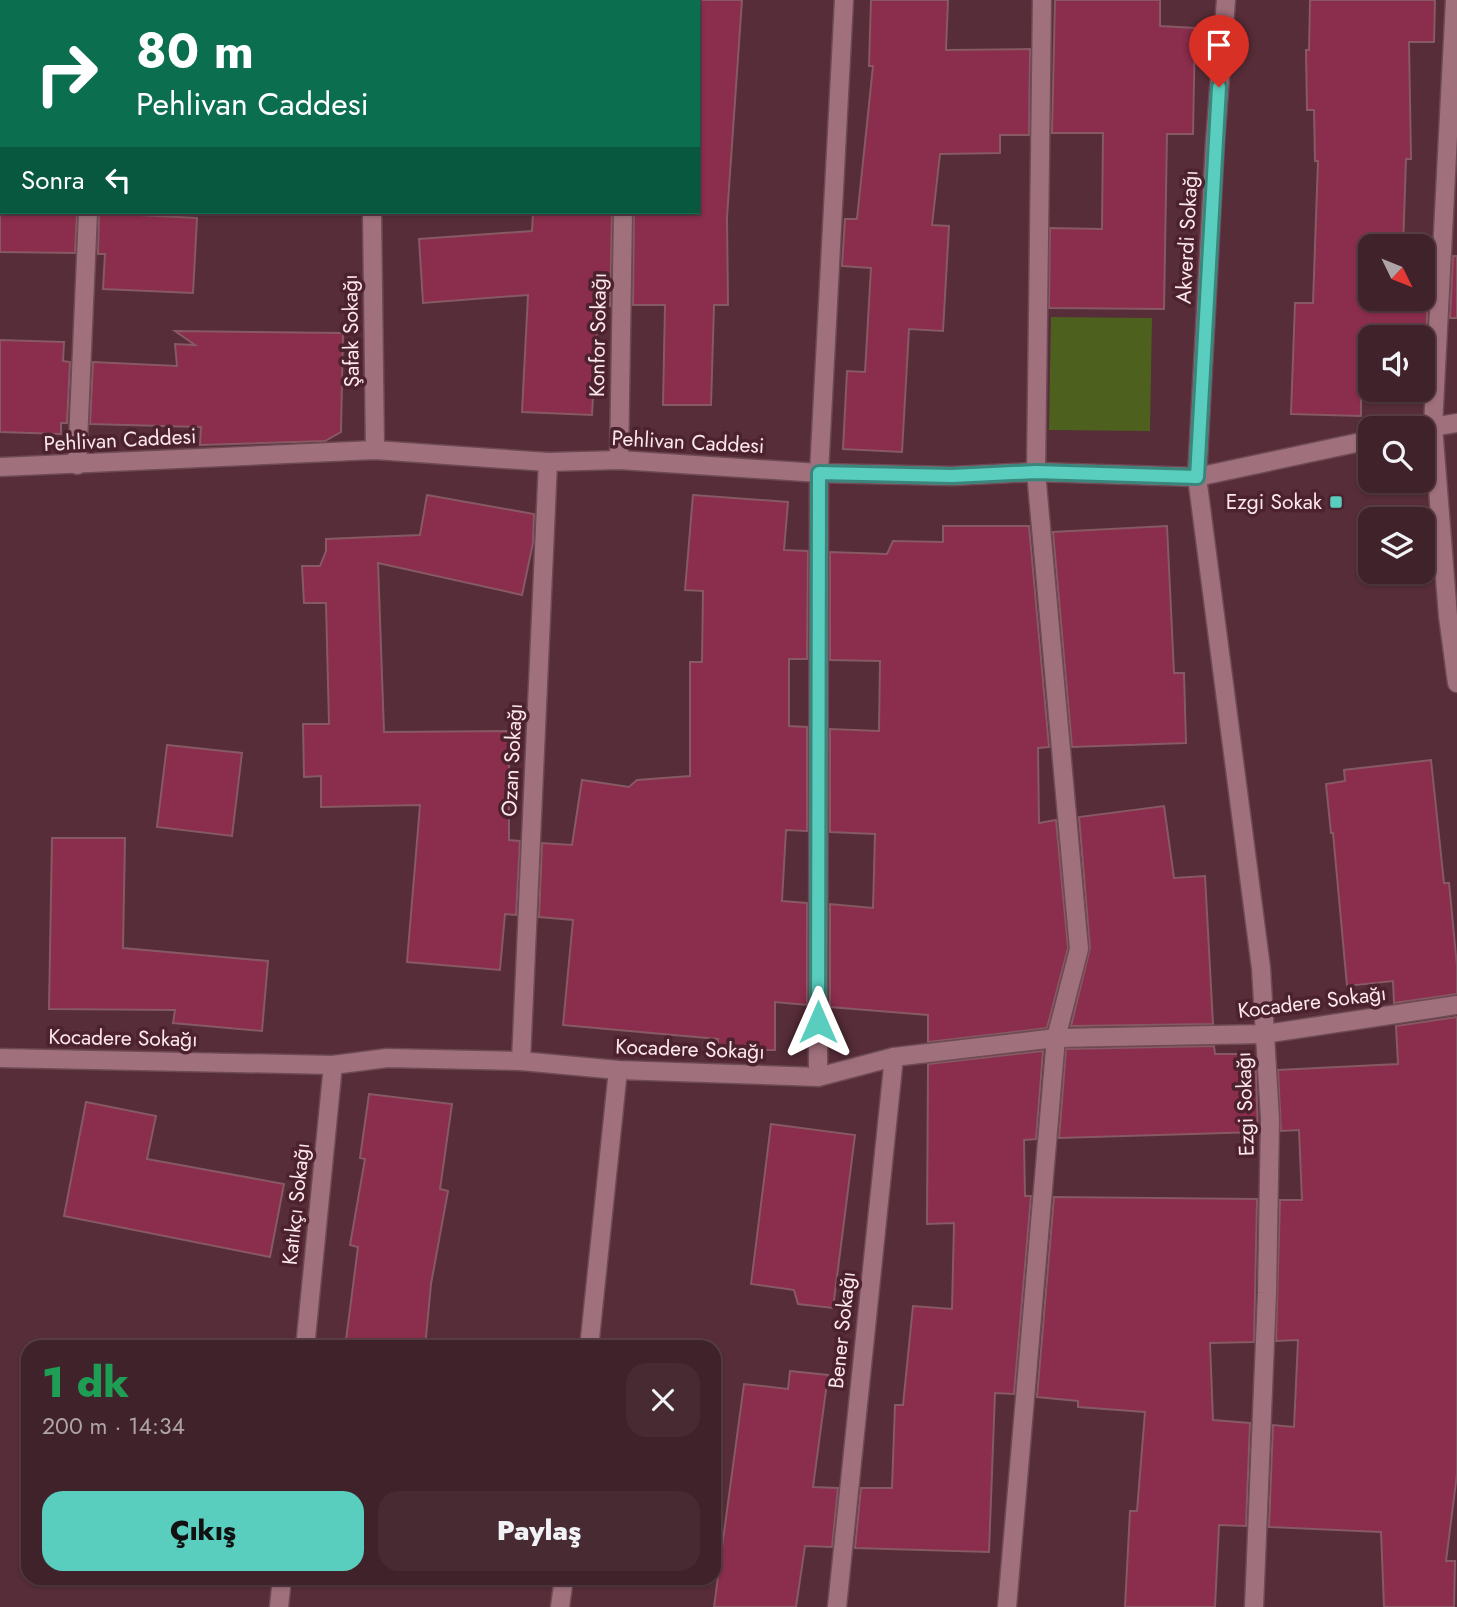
<!DOCTYPE html>
<html lang="tr">
<head>
<meta charset="utf-8">
<style>
	:root { --surface:#40222a; --page:#472a32; --text:#f1f3f6; --muted:#aea4a8; --line:#593f47; --accent:#59cebe }
	body { margin:0; font-family:Jost,sans-serif; background:var(--page); color:var(--text); height:100vh; display:flex; flex-direction:column; font-size:26px; white-space:nowrap }
	* { box-sizing:border-box; margin:0 }
	p { font-size:23px; color:var(--muted) }
	.icon { flex:none; width:38px; height:38px; fill:none; stroke:currentColor; stroke-width:2; stroke-linecap:round; stroke-linejoin:round }
	.map { position:relative; flex:1; overflow:hidden }
	.panel { position:absolute; left:21px; top:1340px; width:700px; height:245px; display:flex; flex-direction:column; background:var(--surface); border-radius:21px; box-shadow:0 2px 5px #0004,0 0 0 2px var(--line) }
	.panel>* { flex:none }
	.banner { position:absolute; left:0px; top:0px; width:700px; height:214px; box-shadow:0 2px 5px #0004,0 0 0 2px var(--line); background:#0b6e4f; color:#fff; overflow:hidden }
	.needle { width:46px; rotate:133deg }
	.fabs { position:absolute; left:1358px; top:234px; display:grid; gap:14px }
	.fabs a { display:grid; place-items:center; width:77px; height:77px; border-radius:14px; background:var(--surface); box-shadow:0 2px 5px #0004,0 0 0 2px var(--line); font-size:35px }
	.pin { position:absolute; display:grid; place-items:center; width:60px; height:60px; color:#fff; margin:-72px -30px; border-radius:50% 50% 50% 0; rotate:-45deg; box-shadow:0 0 7px #0007 }
	.pin .icon { rotate:45deg }
	.me { position:absolute; width:77px; margin:-38px; rotate:0deg; stroke-linejoin:round; filter:drop-shadow(0 0 5px #0008) }
	.turn { display:flex; align-items:center; gap:24px; height:147px; padding:0 21px; font-size:32px }
	.turn .icon { width:91px; height:91px; stroke-width:2.5 }
	.turn b { display:block; font-size:49px; line-height:60px }
	.then { display:flex; align-items:center; height:66px; padding:0 21px; background:#0003; gap:14px; font-size:26px }
	.round { display:grid; place-items:center; flex:none; width:74px; height:74px; border-radius:21px; background:var(--page) }
	.headline { display:flex; align-items:center; justify-content:space-between; height:119px; padding:0 21px }
	h1 { font-size:42px; font-weight:800; line-height:52px; color:#1e9e55 }
	.primary-button { display:flex; gap:14px; margin-top:auto; padding:14px 21px }
	.primary-button a { flex:1; height:80px; border-radius:21px; background:var(--accent); color:#111; font-size:28px; font-weight:800; line-height:80px; text-align:center }
	.primary-button a+a { background:var(--page); color:var(--text) }
	.map>svg:first-child { display:block }
	.green { fill:#4d601e }
	.building { fill:#8b2d4c; stroke:#875964; stroke-width:2; fill-rule:evenodd }
	.lines { fill:none; stroke-linecap:round; stroke-linejoin:round }
	.minor-casing { stroke:#6d4a54; stroke-width:21 }
	.minor { stroke:#a0707c; stroke-width:18 }
	.route-casing { stroke:#3a867c; stroke-width:18 }
	.route { stroke:#59cebe; stroke-width:12 }
	.poi-dot { fill:#59cebe; stroke:#4b222e; stroke-width:2.5 }
	.labels { text-anchor:middle; stroke-width:7; stroke-linejoin:round; paint-order:stroke }
	.street-label { font-size:21px; fill:#fde7ec; stroke:#4b222e }
	.poi-label { font-size:21px; fill:#fde7ec; stroke:#4b222e; text-anchor:end }
</style>
</head>
<body>
<div class="map">
<svg width="1457" height="1607" viewBox="0 0 1457 1607">
	<rect width="100%" height="100%" fill="#562d38"/>
	<polygon class="green" points="1051,317 1152,318 1150,431 1049,430"/>
	<g class="building">
		<polygon points="698,0 742,0 727,217 728,305 714,305 711,405 663,405 665,305 633,305 634,212 698,212"/>
		<polygon points="871,0 948,0 946,50 1030,49 1029,135 1000,135 1000,153 940,154 932,225 949,226 943,331 909,329 902,452 843,449 847,371 865,372 871,268 842,266 845,219 857,219 873,66 869,66"/>
		<polygon points="1055,0 1160,0 1160,26 1195,28 1193,134 1167,134 1164,309 1049,308 1050,228 1102,229 1103,133 1052,133"/>
		<path d="M1310,0H1435L1434,42H1409L1411,159H1406L1403,247H1370V299H1423V256H1430L1423,400L1361,398V416L1291,414L1295,303H1313L1318,161H1315L1314,110H1307L1306,50H1309ZM1370,338H1423V390H1370Z"/>
		<polygon points="0,212 77,212 75,253 0,252"/>
		<polygon points="533,212 612,212 610,306 598,306 592,415 522,412 528,295 423,303 419,239 532,231"/>
		<polygon points="99,213 197,218 193,293 103,289 105,254 98,254"/>
		<polygon points="1453,256 1457,256 1457,318 1450,318"/>
		<polygon points="175,331 343,333 341,432 325,441 200,445 201,427 90,424 93,362 177,366 175,344 195,345"/>
		<polygon points="0,340 64,342 63,361 70,362 67,423 61,423 61,434 0,432"/>
		<polygon points="427,495 534,514 533,543 522,595 378,563 384,732 509,731 509,840 520,841 516,915 505,914 500,970 407,962 420,805 321,807 321,776 304,777 303,724 329,724 326,603 304,603 302,566 320,566 326,551 326,539 420,535"/>
		<polygon points="693,495 788,502 784,550 808,551 807,659 789,659 789,726 807,727 807,831 786,830 782,901 807,903 807,1005 775,1002 775,1050 718,1050 718,1039 563,1025 573,920 539,917 542,843 572,845 582,780 629,787 637,780 690,776 690,662 702,662 703,591 685,590"/>
		<polygon points="943,526 1029,526 1049,747 1038,748 1039,823 1056,820 1068,948 1047,1028 928,1042 928,1015 830,1007 830,904 873,908 875,834 830,832 830,729 879,731 880,661 830,660 830,552 887,554 893,541 943,542"/>
		<polygon points="1167,526 1174,673 1184,673 1186,743 1072,747 1053,532"/>
		<polygon points="167,745 242,753 232,836 157,827"/>
		<polygon points="1431,760 1444,883 1449,883 1457,966 1457,994 1394,1003 1393,981 1347,986 1333,833 1331,833 1326,784 1345,781 1344,770"/>
		<polygon points="1164,806 1174,878 1205,876 1213,1024 1071,1026 1090,948 1079,817"/>
		<polygon points="52,838 125,838 123,948 268,961 262,1031 173,1023 175,1010 49,1009"/>
		<polygon points="1457,1017 1457,1474 1446,1561 1455,1561 1454,1607 1384,1607 1381,1532 1269,1527 1273,1425 1294,1427 1298,1340 1276,1341 1280,1200 1302,1200 1299,1130 1281,1131 1278,1070 1398,1064 1396,1026"/>
		<polygon points="1214,1046 1215,1054 1252,1054 1252,1072 1256,1071 1258,1132 1059,1138 1066,1049"/>
		<polygon points="1043,1051 1036,1139 1024,1140 1025,1196 1031,1196 1014,1394 995,1393 989,1552 855,1548 861,1488 892,1488 895,1405 903,1405 913,1306 952,1309 954,1223 927,1224 928,1064"/>
		<polygon points="369,1094 452,1104 440,1189 448,1191 431,1284 425,1348 345,1348 358,1247 350,1245 365,1159 360,1158"/>
		<polygon points="86,1102 156,1116 147,1159 284,1184 270,1257 64,1216"/>
		<polygon points="771,1124 855,1135 833,1308 798,1304 794,1290 751,1284"/>
		<polygon points="1054,1197 1257,1199 1254,1342 1210,1343 1213,1420 1250,1423 1246,1526 1219,1525 1215,1607 1125,1607 1130,1511 1137,1511 1145,1412 1078,1407 1078,1401 1037,1397"/>
		<polygon points="790,1371 828,1375 813,1487 838,1488 832,1547 805,1546 796,1607 714,1607 744,1384 788,1389"/>
	</g>
	<g class="lines">
		<defs>
			<g id="minor">
				<polyline points="371,0 371,2"/>
				<polyline points="1226,0 1215,142 1197,477 1261,968 1270,1119 1267,1293 1254,1607"/>
				<polyline points="1455,0 1433,426 1448,616 1457,683"/>
				<polyline points="98,2 98,0"/>
				<polyline points="626,2 626,0"/>
				<polyline points="372,212 375,450"/>
				<polyline points="1420,429 1457,423"/>
				<polyline points="619,460 623,212"/>
				<polyline points="77,465 88,212"/>
				<polyline points="0,467 375,450 548,462 619,460 819,473 952,476 1036,472 1197,477 1370,440"/>
				<polyline points="0,1058 333,1065 387,1058 521,1061 618,1070 818,1077 894,1057 1056,1038 1265,1034 1457,1005"/>
				<polyline points="521,1061 548,462"/>
				<polyline points="818,1077 819,473 844,0"/>
				<polyline points="305,1348 333,1065"/>
				<polyline points="589,1348 618,1070"/>
				<polyline points="279,1607 282,1578"/>
				<polyline points="560,1607 564,1578"/>
				<polyline points="837,1607 894,1057"/>
				<polyline points="1007,1607 1056,1038 1079,949 1036,472 1042,0"/>
			</g>
		</defs>
		<use href="#minor" class="minor-casing"/>
		<use href="#minor" class="minor"/>
	</g>
	<g class="lines">
		<defs>
			<polyline id="route" points="818,1022 819,473 952,476 1036,472 1197,477 1219,87"/>
		</defs>
		<use href="#route" class="route-casing"/>
		<use href="#route" class="route"/>
	</g>
	<rect class="poi-dot" x="1329" y="495" width="14" height="14" rx="3.5"/>
	<g class="labels">
		<g class="street-label">
			<text transform="translate(1187 237) rotate(-87)" y="7">Akverdi Sokağı</text>
			<text transform="translate(351 331) rotate(-91)" y="7">Şafak Sokağı</text>
			<text transform="translate(598 335) rotate(-89)" y="7">Konfor Sokağı</text>
			<text transform="translate(120 440) rotate(-3)" y="7">Pehlivan Caddesi</text>
			<text transform="translate(688 442) rotate(3)" y="7">Pehlivan Caddesi</text>
			<text transform="translate(512 760) rotate(-87)" y="7">Ozan Sokağı</text>
			<text transform="translate(1312 1002) rotate(-7)" y="7">Kocadere Sokağı</text>
			<text transform="translate(123 1038) rotate(1)" y="7">Kocadere Sokağı</text>
			<text transform="translate(690 1049) rotate(2)" y="7">Kocadere Sokağı</text>
			<text transform="translate(1245 1104) rotate(-92)" y="7">Ezgi Sokağı</text>
			<text transform="translate(296 1204) rotate(-84)" y="7">Katıkçı Sokağı</text>
			<text transform="translate(842 1330) rotate(-84)" y="7">Bener Sokağı</text>
		</g>
		<g class="poi-label">
			<text x="1322" y="509">Ezgi Sokak</text>
		</g>
	</g>
</svg>
<div class="fabs">
<a><svg class="needle" viewBox="-14 -14 28 28"><path d="M0-13l5 13h-10z" fill="#e53935"/><path d="M0 13l5-13h-10z" fill="#aea4a8"/></svg></a>
<a><svg class="icon" aria-label="sound" viewBox="0 0 24 24"><path d="M4 9h4l5-4v14l-5-4H4zM17 9q2 3 0 6"/></svg></a>
<a><svg class="icon" aria-label="search" viewBox="0 0 24 24"><circle cx="10" cy="10" r="6"/><path d="M15 15l6 6"/></svg></a>
<a><svg class="icon" aria-label="layers" viewBox="0 0 24 24"><path d="M12 4l9 5-9 5-9-5zM3 14l9 5 9-5"/></svg></a>
</div>
<div class="pin" style="left:1219px;top:87px;background:#d93025"><svg class="icon" aria-label="arrive" viewBox="0 0 24 24"><path d="M6 21V4h12l-3 4 3 4H6"/></svg></div>
<svg class="me" style="left:818px;top:1022px" viewBox="-20 -20 40 40"><path d="M0-17L14 15 0 8-14 15z" fill="#59cebe" stroke="#fff" stroke-width="4"/></svg>
<div class="banner">
<div class="turn"><svg class="icon" aria-label="right" viewBox="0 0 24 24"><path d="M7 20v-9h11M14 6l5 5-5 5"/></svg><div><b>80 m</b>Pehlivan Caddesi</div></div>
<div class="then">Sonra<svg class="icon" aria-label="left" viewBox="0 0 24 24"><path d="M17 20v-9H6M10 6l-5 5 5 5"/></svg></div>
</div>
<section class="panel">
<div class="headline"><div><h1>1 dk</h1><p>200 m · 14:34</p></div><a class="round"><svg class="icon" aria-label="close" viewBox="0 0 24 24"><path d="M6 6l12 12M18 6L6 18"/></svg></a></div>
<div class="primary-button"><a>Çıkış</a><a>Paylaş</a></div>
</section>
</div>
</body>
</html>
